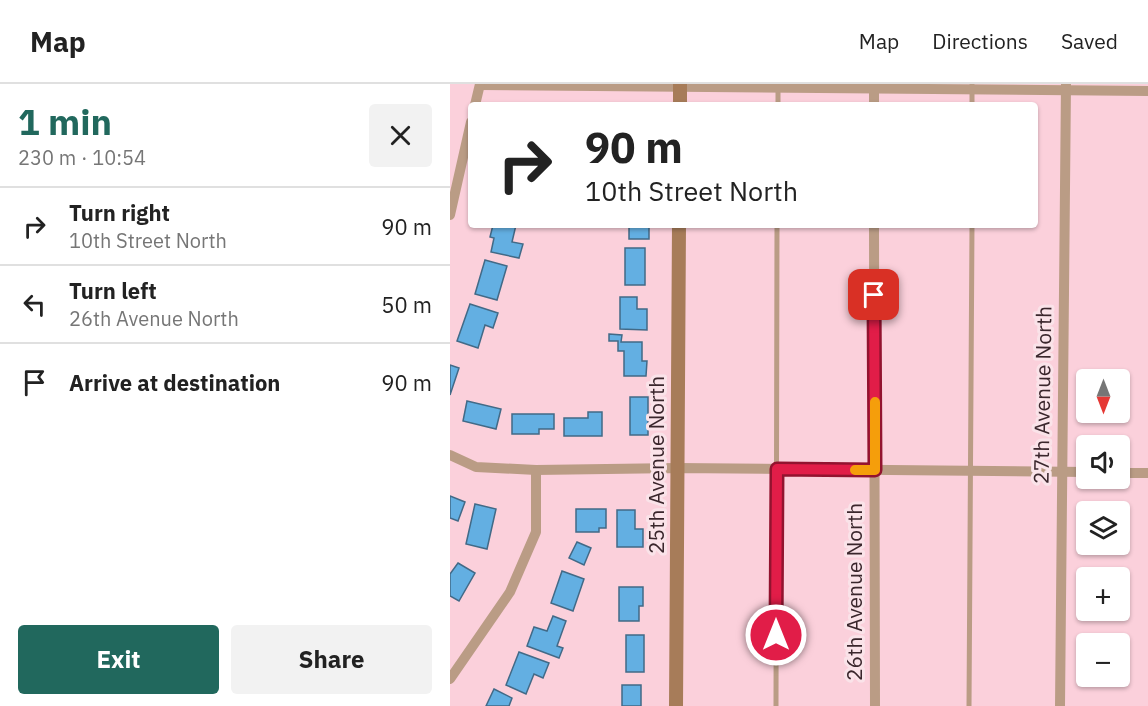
<!DOCTYPE html>
<html lang="en">
<head>
<meta charset="utf-8">
<style>
	:root { --surface:#fff; --page:#f2f2f2; --text:#222; --muted:#767676; --line:#e0e0e0; --accent:#21685d }
	body { margin:0; font-family:"IBM Plex Sans",sans-serif; background:var(--page); color:var(--text); height:100vh; display:flex; flex-direction:column; font-size:22px; white-space:nowrap }
	* { box-sizing:border-box; margin:0 }
	p { font-size:20px; color:var(--muted) }
	.icon { flex:none; width:33px; height:33px; fill:none; stroke:currentColor; stroke-width:2; stroke-linecap:round; stroke-linejoin:round }
	.map { position:relative; flex:1; overflow:hidden }
	.panel { display:flex; flex-direction:column; background:var(--surface); width:450px }
	.panel>* { flex:none }
	.top-card { position:absolute; left:18px; top:18px; width:570px; height:126px; border-radius:6px; box-shadow:0 2px 4px #0004; background:#fff; color:var(--text); overflow:hidden }
	.needle { width:39px; rotate:180deg }
	.buttons { position:absolute; left:626px; top:285px; display:grid; gap:12px }
	.buttons a { display:grid; place-items:center; width:54px; height:54px; border-radius:6px; background:var(--surface); box-shadow:0 2px 4px #0004; font-size:30px }
	.pin { position:absolute; display:grid; place-items:center; width:51px; height:51px; color:#fff; margin:-26px; border-radius:12px; box-shadow:0 3px 9px #0006 }
	.me { position:absolute; width:66px; margin:-33px; rotate:0deg; stroke-linejoin:round; filter:drop-shadow(0 0 4px #0008) }
	.turn { display:flex; align-items:center; gap:21px; height:126px; padding:0 18px; font-size:27px }
	.turn .icon { width:78px; height:78px; stroke-width:2.5 }
	.turn b { display:block; font-size:42px; line-height:51px }
	.round { display:grid; place-items:center; flex:none; width:63px; height:63px; border-radius:6px; background:var(--page) }
	.head { display:flex; align-items:center; justify-content:space-between; height:102px; padding:0 18px }
	h1 { font-size:36px; font-weight:700; line-height:45px; color:var(--accent) }
	.cta { display:flex; gap:12px; margin-top:auto; padding:12px 18px }
	.cta a { flex:1; height:69px; border-radius:6px; background:var(--accent); color:#fff; font-size:24px; font-weight:700; line-height:69px; text-align:center }
	.cta a+a { background:var(--page); color:var(--text) }
	ul { padding:0; list-style:none }
	li { display:flex; align-items:center; gap:18px; height:78px; padding:0 18px; border-top:2px solid var(--line) }
	li div { flex:1 }
	li b { display:block; font-size:22px }
	li em { font-style:normal }
	header { display:flex; align-items:center; gap:36px; box-sizing:border-box; height:84px; padding:0 30px; background:var(--surface); border-bottom:2px solid var(--line) }
	header strong { font-size:28px }
	nav { display:flex; gap:33px; margin-inline-start:auto; font-size:21px }
	main { display:flex; flex:1; min-height:0 }
	.map>svg:first-child { display:block }
	.building { fill:#63afe2; stroke:#426a87; stroke-width:1.5 }
	.lines { fill:none; stroke-linecap:round; stroke-linejoin:round }
	.lane { stroke:#ba9c85; stroke-width:5 }
	.street { stroke:#ba9c85; stroke-width:10 }
	.secondary { stroke:#a77c59; stroke-width:14 }
	.route-casing { stroke:#92132f; stroke-width:15 }
	.route { stroke:#e11d48; stroke-width:10 }
	.slow { stroke:#f59e0b; stroke-width:10 }
	.labels { text-anchor:middle; stroke-width:6; stroke-linejoin:round; paint-order:stroke }
	.street-label { font-size:21px; fill:#3a262c; stroke:#fae3e9 }
</style>
</head>
<body>
<header>
<strong>Map</strong>
<nav><a>Map</a><a>Directions</a><a>Saved</a></nav>
</header>
<main>
<section class="panel">
<div class="head"><div><h1>1 min</h1><p>230 m · 10:54</p></div><a class="round"><svg class="icon" aria-label="close" viewBox="0 0 24 24"><path d="M6 6l12 12M18 6L6 18"/></svg></a></div>
<ul>
<li><svg class="icon" aria-label="right" viewBox="0 0 24 24"><path d="M7 20v-9h11M14 6l5 5-5 5"/></svg><div><b>Turn right</b><p>10th Street North</p></div><em>90 m</em></li>
<li><svg class="icon" aria-label="left" viewBox="0 0 24 24"><path d="M17 20v-9H6M10 6l-5 5 5 5"/></svg><div><b>Turn left</b><p>26th Avenue North</p></div><em>50 m</em></li>
<li><svg class="icon" aria-label="arrive" viewBox="0 0 24 24"><path d="M6 21V4h12l-3 4 3 4H6"/></svg><div><b>Arrive at destination</b></div><em>90 m</em></li>
</ul>
<div class="cta"><a>Exit</a><a>Share</a></div>
</section>
<div class="map">
<svg width="698" height="622" viewBox="0 0 698 622">
	<rect width="100%" height="100%" fill="#fbd0db"/>
	<g class="building">
		<polygon points="43,141 66,141 62,158 73,160 69,174 41,168 44,154 40,153"/>
		<rect x="179" y="141" width="20" height="14"/>
		<rect x="175" y="164" width="20" height="37"/>
		<polygon points="35,176 57,182 47,216 25,210"/>
		<polygon points="170,213 187,213 187,225 197,225 197,246 170,245"/>
		<polygon points="20,220 48,229 43,244 35,241 28,264 7,257"/>
		<polygon points="159,250 172,251 171,258 192,258 192,277 197,277 196,292 174,292 174,267 168,267 168,257 159,257"/>
		<polygon points="0,281 9,284 0,311"/>
		<rect x="180" y="313" width="18" height="38"/>
		<polygon points="17,317 51,325 46,345 13,337"/>
		<polygon points="138,328 152,328 152,352 114,352 114,334 138,334"/>
		<polygon points="62,330 104,330 104,345 89,345 89,350 62,350"/>
		<polygon points="0,412 15,418 8,437 0,434"/>
		<polygon points="25,420 46,425 37,465 16,460"/>
		<polygon points="126,425 156,425 156,444 149,444 149,448 126,448"/>
		<polygon points="167,426 185,426 185,445 193,445 193,463 167,463"/>
		<polygon points="127,458 141,464 134,481 119,474"/>
		<polygon points="8,479 25,489 9,517 0,512 0,490"/>
		<polygon points="112,487 134,495 123,527 101,519"/>
		<polygon points="169,503 193,503 193,522 189,522 189,537 169,537"/>
		<polygon points="103,532 116,537 107,562 113,564 109,574 77,562 84,543 97,547"/>
		<rect x="176" y="551" width="18" height="37"/>
		<polygon points="69,568 99,579 93,594 84,590 76,610 56,601"/>
		<rect x="172" y="601" width="19" height="21"/>
		<polygon points="44,605 62,614 59,622 36,622"/>
	</g>
	<g class="lines">
		<g class="lane">
			<polyline points="328,21 328,2"/>
			<polyline points="522,21 522,0"/>
			<polyline points="326,622 327,141"/>
			<polyline points="519,622 522,141"/>
		</g>
		<g class="street">
			<polyline points="30,1 698,7"/>
			<polyline points="25,21 30,0"/>
			<polyline points="424,21 424,0"/>
			<polyline points="0,131 21,38"/>
			<polyline points="424,141 425,622"/>
			<polyline points="0,371 26,383 86,386 227,384 636,388"/>
			<polyline points="669,389 698,389"/>
			<polyline points="0,595 60,508 86,448 86,386"/>
			<polyline points="610,622 616,0"/>
		</g>
		<g class="secondary">
			<polyline points="230,21 230,0"/>
			<polyline points="226,622 229,141"/>
		</g>
	</g>
	<g class="lines">
		<defs>
			<polyline id="route" points="326,551 327,385 425,386 424,211"/>
		</defs>
		<use href="#route" class="route-casing"/>
		<use href="#route" class="route"/>
		<polyline class="slow" points="405,386 425,386 425,318"/>
	</g>
	<g class="labels">
		<g class="street-label">
			<text transform="translate(593 311) rotate(-89)" y="7">27th Avenue North</text>
			<text transform="translate(207 381) rotate(-90)" y="7">25th Avenue North</text>
			<text transform="translate(405 508) rotate(-90)" y="7">26th Avenue North</text>
		</g>
	</g>
</svg>
<div class="buttons">
<a><svg class="needle" viewBox="-14 -14 28 28"><path d="M0-13l5 13h-10z" fill="#e53935"/><path d="M0 13l5-13h-10z" fill="#767676"/></svg></a>
<a><svg class="icon" aria-label="sound" viewBox="0 0 24 24"><path d="M4 9h4l5-4v14l-5-4H4zM17 9q2 3 0 6"/></svg></a>
<a><svg class="icon" aria-label="layers" viewBox="0 0 24 24"><path d="M12 4l9 5-9 5-9-5zM3 14l9 5 9-5"/></svg></a>
<a>+</a>
<a>−</a>
</div>
<div class="pin" style="left:424px;top:211px;background:#d93025"><svg class="icon" aria-label="arrive" viewBox="0 0 24 24"><path d="M6 21V4h12l-3 4 3 4H6"/></svg></div>
<svg class="me" style="left:326px;top:551px" viewBox="-20 -20 40 40"><circle r="17" fill="#e11d48" stroke="#fff" stroke-width="3"/><path d="M0-11L8 9 0 5-8 9z" fill="#fff"/></svg>
<div class="top-card">
<div class="turn"><svg class="icon" aria-label="right" viewBox="0 0 24 24"><path d="M7 20v-9h11M14 6l5 5-5 5"/></svg><div><b>90 m</b>10th Street North</div></div>
</div>
</div>
</main>
</body>
</html>
